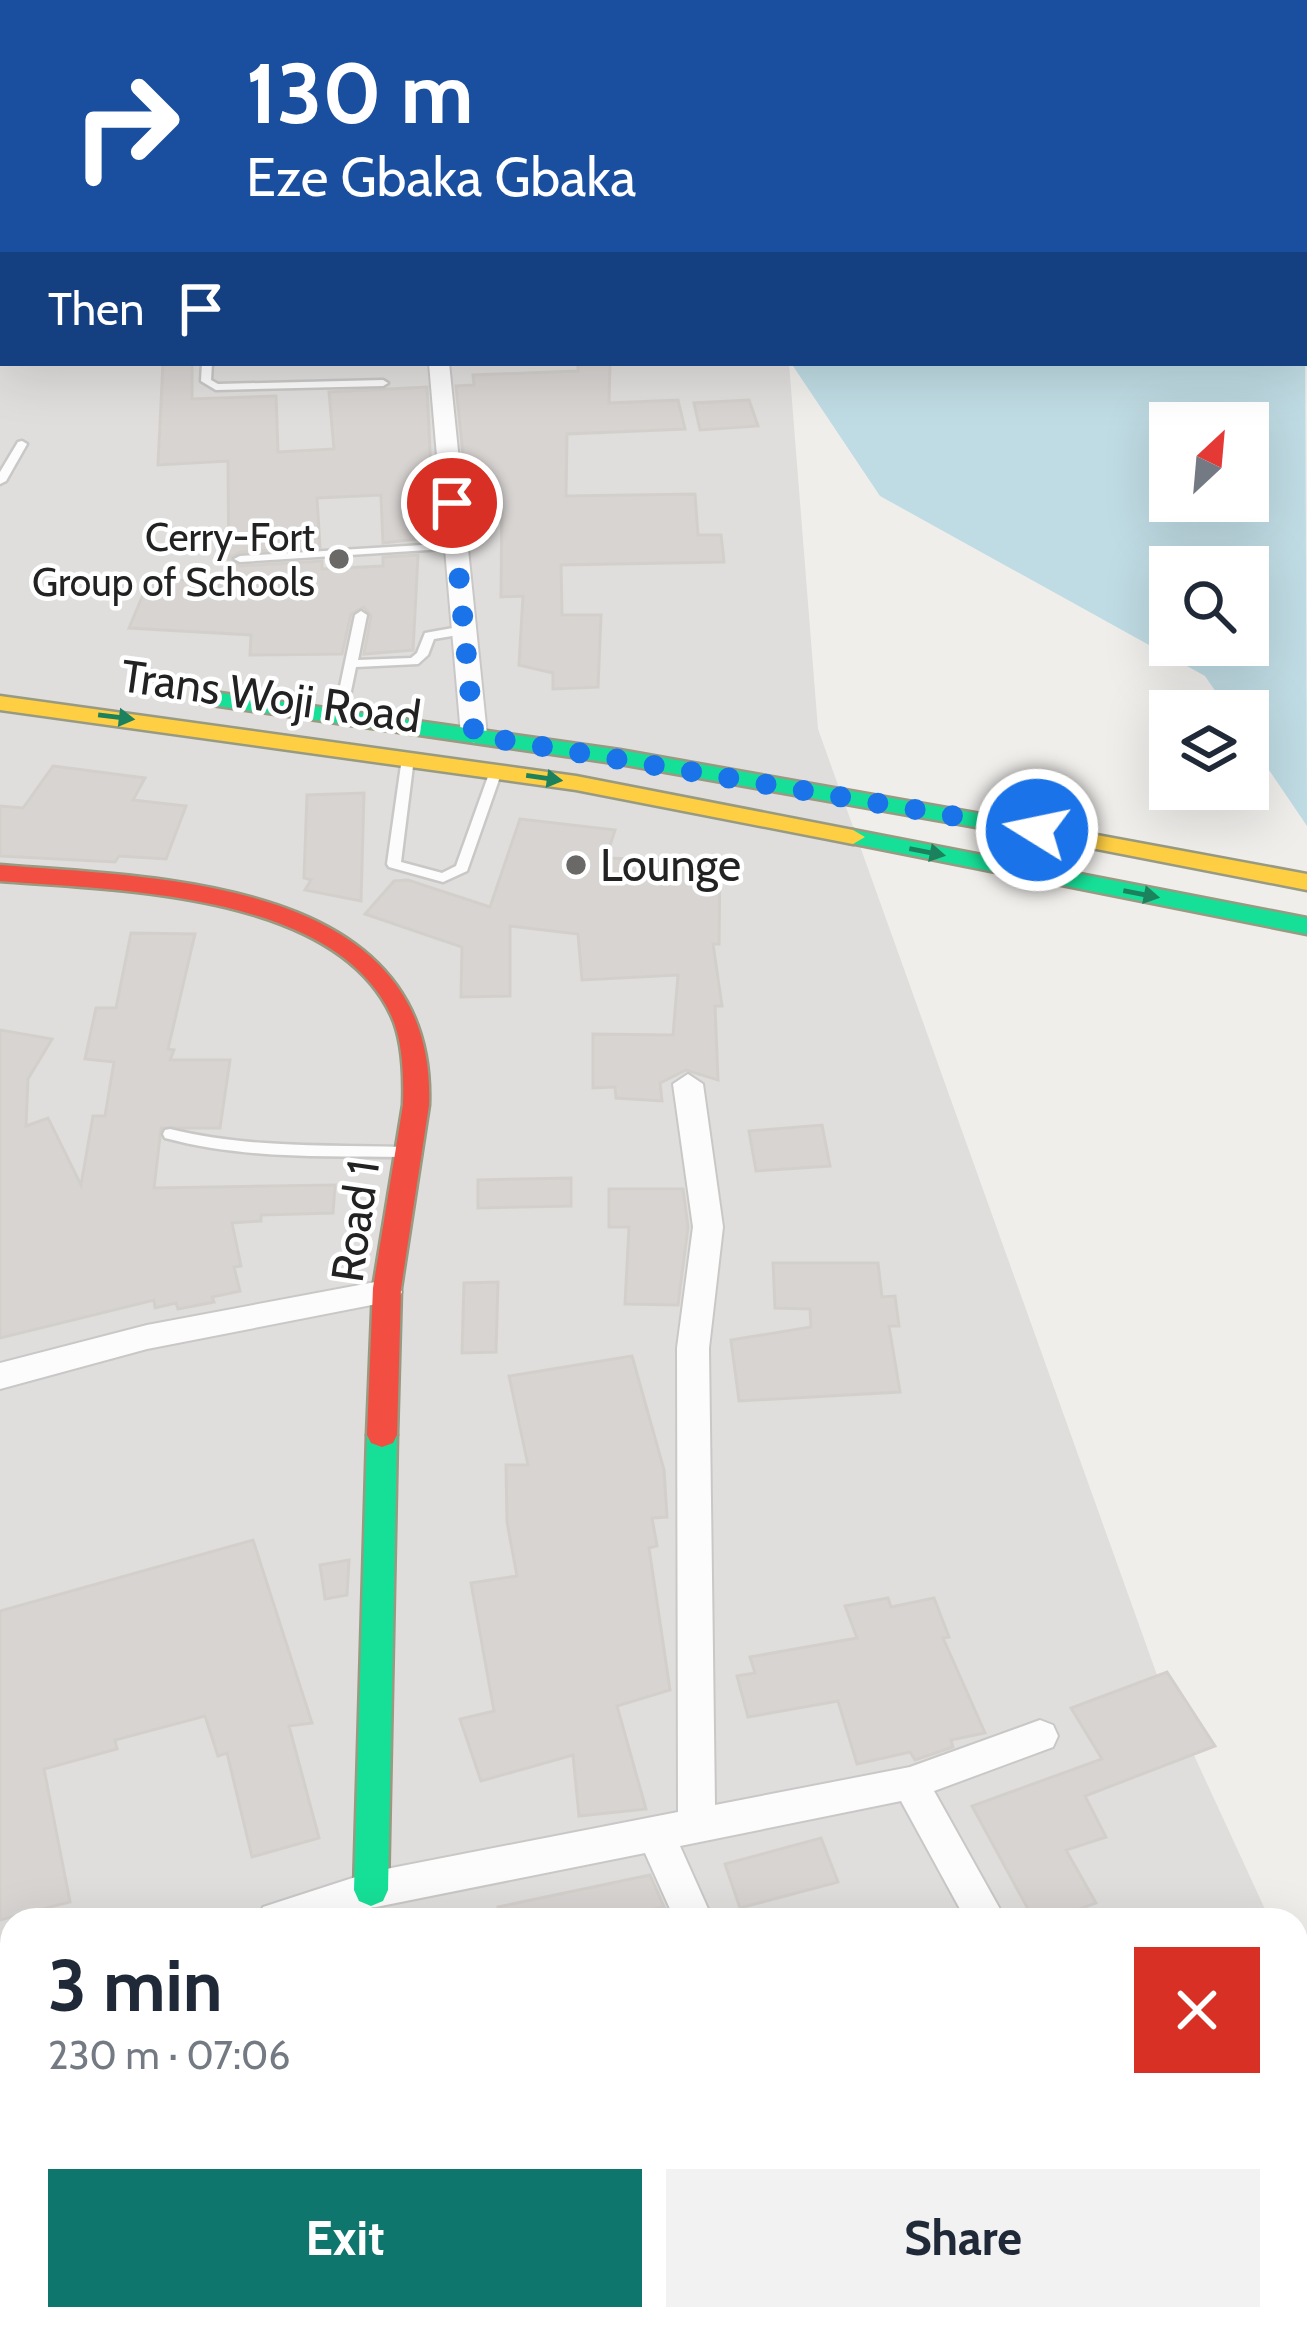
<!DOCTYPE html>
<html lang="en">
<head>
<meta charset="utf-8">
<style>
	:root { --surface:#fff; --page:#f2f2f3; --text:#1f2937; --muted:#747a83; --accent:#0f766e }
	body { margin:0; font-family:Cabin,sans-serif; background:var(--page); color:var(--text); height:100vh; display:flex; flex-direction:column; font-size:45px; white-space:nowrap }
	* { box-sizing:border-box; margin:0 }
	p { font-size:39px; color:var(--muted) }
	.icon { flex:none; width:66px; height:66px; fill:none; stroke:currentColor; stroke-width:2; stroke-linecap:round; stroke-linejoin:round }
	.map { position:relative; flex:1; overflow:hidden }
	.panel { position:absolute; left:0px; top:1908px; width:1308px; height:423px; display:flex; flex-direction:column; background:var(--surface); border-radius:36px 36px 0 0; box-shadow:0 12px 48px #0002 }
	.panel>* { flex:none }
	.top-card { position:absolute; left:0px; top:0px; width:1308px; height:366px; box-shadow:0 12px 48px #0002; background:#1a4fa0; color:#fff; overflow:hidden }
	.needle { width:78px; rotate:26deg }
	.controls { position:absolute; left:1149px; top:402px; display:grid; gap:24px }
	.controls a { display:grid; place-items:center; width:120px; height:120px; border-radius:0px; background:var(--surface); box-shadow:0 12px 48px #0002; font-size:60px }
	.pin { position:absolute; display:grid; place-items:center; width:102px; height:102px; color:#fff; margin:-51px; border:6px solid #fff; border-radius:50%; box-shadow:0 3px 12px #0007 }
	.me { position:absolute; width:132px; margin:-66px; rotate:280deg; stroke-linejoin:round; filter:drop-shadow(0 0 9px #0008) }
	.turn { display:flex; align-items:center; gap:42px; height:252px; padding:0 48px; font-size:54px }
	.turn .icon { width:156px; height:156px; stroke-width:2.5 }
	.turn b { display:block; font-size:84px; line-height:102px }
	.then { display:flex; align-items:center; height:114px; padding:0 48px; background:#0003; gap:24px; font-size:45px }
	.round { display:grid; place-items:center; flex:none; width:126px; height:126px; border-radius:0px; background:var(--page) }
	.headline { display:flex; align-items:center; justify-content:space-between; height:204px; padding:0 48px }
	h1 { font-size:72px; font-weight:800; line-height:90px }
	.cta { display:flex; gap:24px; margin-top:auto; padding:24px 48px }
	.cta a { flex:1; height:138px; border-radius:0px; background:var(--accent); color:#fff; font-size:48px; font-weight:800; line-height:138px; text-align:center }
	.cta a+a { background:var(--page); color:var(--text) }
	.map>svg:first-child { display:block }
	.residential { fill:#dfdedc }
	.water { fill:#bfdbe3; fill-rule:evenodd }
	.building { fill:#d7d4d2; stroke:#d3d0cc; stroke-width:3 }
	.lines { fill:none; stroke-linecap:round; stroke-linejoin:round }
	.lane-casing { stroke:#c9c8c7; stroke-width:5 }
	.street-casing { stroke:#c9c8c7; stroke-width:4 }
	.fast-casing { stroke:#999a82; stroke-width:5 }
	.slow-casing { stroke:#999a82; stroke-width:5 }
	.jam-casing { stroke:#999a82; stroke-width:5 }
	.lane { fill:#fdfcfc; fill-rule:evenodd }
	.street { fill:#fdfcfc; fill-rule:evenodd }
	.fast { fill:#16e098; fill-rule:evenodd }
	.slow { fill:#ffcf43; fill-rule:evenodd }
	.jam { fill:#f24e42; fill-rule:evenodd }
	.oneway { fill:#1c815d }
	.route { stroke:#1a73e8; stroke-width:21; stroke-dasharray:0 37.8 }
	.poi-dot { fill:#6a6968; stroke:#fff; stroke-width:4.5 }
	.labels { text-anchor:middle; stroke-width:9; stroke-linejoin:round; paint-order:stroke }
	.far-poi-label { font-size:39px; fill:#222; stroke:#fff; text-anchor:end }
	.street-label { font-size:45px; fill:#222; stroke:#fff }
	.poi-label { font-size:45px; fill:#222; stroke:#fff; text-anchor:start }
</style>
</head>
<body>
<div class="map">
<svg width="1307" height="2330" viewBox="0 0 1307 2330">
	<rect width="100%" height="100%" fill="#f0eeeb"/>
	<polygon class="residential" points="0,0 791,0 3,3 3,363 789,363 818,729 1157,1675 1270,1920 12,1920 12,2319 1296,2319 1296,1977 1307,2001 1307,2330 0,2330"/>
	<path class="water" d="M1305,318L1307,826L1248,739V711H1229L1205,676L880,496L791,363H1305ZM1170,423H1248V501H1170ZM1170,567H1248V645H1170Z"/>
	<g class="building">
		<polygon points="163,363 192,363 192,399 276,396 278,452 334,449 329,392 427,387 434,537 383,543 381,495 317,498 320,547 240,552 230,557 240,566 322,561 322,569 383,566 383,557 418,555 413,650 364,654 371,616 364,607 351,614 342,654 250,655 251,635 129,628 150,578 229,583 228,461 158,465"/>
		<polygon points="578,363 610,363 609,403 678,400 685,429 567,434 566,496 695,494 698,535 721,535 724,562 561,565 562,615 601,615 598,687 553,689 553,673 519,665 523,596 501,597 502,493 467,494 456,386 474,385 473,375 578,371"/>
		<polygon points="749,400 758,426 700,430 694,403"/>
		<polygon points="53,766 145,778 133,800 186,806 166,859 119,856 115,862 0,856 0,806 23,808"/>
		<polygon points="364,793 361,901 305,890 311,880 304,878 307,795"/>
		<polygon points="520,819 615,830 606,858 720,862 719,944 713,944 722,1006 715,1006 718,1080 686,1070 660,1083 662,1101 616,1098 615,1087 593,1088 593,1034 673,1035 678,975 582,980 578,934 510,926 510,996 461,997 462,947 365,914 394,881 408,880 490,907"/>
		<polygon points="131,933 195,934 168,1049 174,1050 170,1060 230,1060 220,1128 161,1128 154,1188 335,1185 333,1213 261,1215 261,1221 232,1223 241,1266 234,1267 240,1291 212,1297 214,1302 178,1309 176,1303 155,1308 154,1300 0,1338 0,1030 52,1039 28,1079 26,1126 48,1118 81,1185 93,1116 105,1116 114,1062 85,1059 96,1008 116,1008"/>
		<polygon points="822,1125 830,1166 756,1171 749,1131"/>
		<polygon points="571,1178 571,1206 478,1208 478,1180"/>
		<polygon points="609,1189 683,1189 688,1227 678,1305 625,1304 629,1227 609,1227"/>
		<polygon points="773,1263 878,1263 882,1297 895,1296 899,1326 889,1326 900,1392 739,1401 731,1340 811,1327 810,1309 775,1308"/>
		<polygon points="498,1282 496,1352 462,1353 464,1283"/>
		<polygon points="632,1356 664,1470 667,1517 652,1518 657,1546 649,1548 670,1690 617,1706 646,1809 579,1816 573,1755 481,1781 460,1719 494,1711 471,1583 517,1576 507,1522 506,1465 528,1465 509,1376"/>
		<polygon points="253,1540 312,1723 289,1726 319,1838 252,1857 227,1753 218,1756 205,1716 115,1740 117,1749 44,1769 70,1902 0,1920 0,1611"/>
		<polygon points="349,1560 347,1595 325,1599 320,1565"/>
		<polygon points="888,1598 891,1607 934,1598 949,1637 943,1638 985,1733 951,1740 953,1747 915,1760 910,1752 857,1764 838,1701 748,1717 737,1676 755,1673 750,1657 857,1638 845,1606"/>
		<polygon points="1167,1672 1215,1746 1085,1796 1106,1837 1066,1850 1096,1903 1050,1920 1034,1920 972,1806 1102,1759 1071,1708"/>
		<polygon points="821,1838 838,1882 740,1908 725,1864"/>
		<polygon points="650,1875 664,1907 605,1920 499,1920 498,1907"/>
	</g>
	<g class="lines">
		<defs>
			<g id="lane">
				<polygon points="202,363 212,363 211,380 218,384 383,380 388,383 383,386 216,390 201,381"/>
				<polygon points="22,441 27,444 6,481 0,484 0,472 18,442"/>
				<polygon points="456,543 460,544 460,548 240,562 234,559 240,556"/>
				<polygon points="361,611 367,615 358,660 411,658 417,653 425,633 464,626 470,630 464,634 434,639 428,655 418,664 356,667 346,715 340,719 334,715 355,615"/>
				<polygon points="408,754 414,758 401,862 442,873 456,866 490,771 496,767 502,771 467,871 443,882 389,867 387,864 402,758"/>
				<path d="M170,1129C247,1148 324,1145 403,1147L410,1152L403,1157C323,1156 243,1159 165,1138L163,1134L165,1130Z"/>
				<polygon points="0,2068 7,2071 12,2082 12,2115 5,2112 0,2101"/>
				<polygon points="96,2319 118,2319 123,2330 101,2330"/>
			</g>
			<g id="street">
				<polygon points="26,0 42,0 43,3 27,3"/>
				<rect x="401" y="0" width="16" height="3"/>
				<rect x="0" y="102" width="3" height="10"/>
				<polygon points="429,363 449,363 487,735 474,743 461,735"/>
				<polygon points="688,1074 703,1084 723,1227 709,1348 715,1805 910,1767 1040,1720 1053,1725 1058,1736 1053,1747 934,1791 1006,1920 966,1920 901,1801 680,1846 713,1920 675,1920 645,1853 371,1908 332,1920 258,1920 263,1907 371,1872 678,1812 677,1348 693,1227 673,1084"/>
				<polygon points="386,1280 397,1284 402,1292 397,1300 147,1349 0,1389 0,1363 147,1325"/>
				<polygon points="12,1982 12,2020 0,2024 0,1986"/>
				<polygon points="314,2319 358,2319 362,2330 318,2330"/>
				<polygon points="857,2319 902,2319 907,2330 862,2330"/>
				<polygon points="1181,2319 1226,2319 1231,2330 1186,2330"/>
			</g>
			<g id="fast">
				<polygon points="206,691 620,750 1043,825 1055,832 1043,839 620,764 198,703 198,693"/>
				<polygon points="853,830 1307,918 1307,934 845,842 841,837 845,832"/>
				<polygon points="382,1423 393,1427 397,1435 388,1890 383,1901 371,1906 359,1901 354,1890 367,1435 371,1427"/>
			</g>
			<g id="slow">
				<polygon points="0,696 576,776 853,830 865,837 853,844 576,790 0,710"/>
				<polygon points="1043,825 1307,874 1307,890 1035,837 1031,832 1035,827"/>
			</g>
			<path id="jam" d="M0,865C162,878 437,880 429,1105L401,1288L397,1435L393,1443L382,1447L371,1443L367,1435L373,1288L403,1105C404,1078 403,1040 391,1015C334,892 115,890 0,881Z"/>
		</defs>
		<use href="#lane" class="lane-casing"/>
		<use href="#street" class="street-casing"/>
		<use href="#fast" class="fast-casing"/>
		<use href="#slow" class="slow-casing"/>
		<use href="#jam" class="jam-casing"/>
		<use href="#lane" class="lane"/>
		<use href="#street" class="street"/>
		<use href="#fast" class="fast"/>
		<use href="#slow" class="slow"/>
		<use href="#jam" class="jam"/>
	</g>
	<defs><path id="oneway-solid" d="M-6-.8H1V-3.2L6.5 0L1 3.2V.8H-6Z" transform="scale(3)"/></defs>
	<g class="oneway">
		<use href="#oneway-solid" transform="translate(116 717) rotate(7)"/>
		<use href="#oneway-solid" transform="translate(544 778) rotate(8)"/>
		<use href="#oneway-solid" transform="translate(927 852) rotate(11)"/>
		<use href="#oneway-solid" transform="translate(1141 894) rotate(11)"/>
	</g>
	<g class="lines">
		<polyline class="route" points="452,503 474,735 1037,830"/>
	</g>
	<g class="poi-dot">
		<circle cx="339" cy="559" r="12"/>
		<circle cx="576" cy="865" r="12"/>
	</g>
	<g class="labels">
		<g class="far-poi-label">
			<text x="315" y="551">Cerry-Fort<tspan x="315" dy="45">Group of Schools</tspan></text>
		</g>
		<g class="street-label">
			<text transform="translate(271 696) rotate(8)" y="16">Trans Woji Road</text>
			<text transform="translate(355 1221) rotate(-82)" y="16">Road 1</text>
		</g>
		<g class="poi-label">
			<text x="600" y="881">Lounge</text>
		</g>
	</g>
</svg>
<div class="controls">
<a><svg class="needle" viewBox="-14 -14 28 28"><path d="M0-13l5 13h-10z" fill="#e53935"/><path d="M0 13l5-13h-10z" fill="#747a83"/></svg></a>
<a><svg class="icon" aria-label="search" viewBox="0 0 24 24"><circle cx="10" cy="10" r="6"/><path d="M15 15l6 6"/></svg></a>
<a><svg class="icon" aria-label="layers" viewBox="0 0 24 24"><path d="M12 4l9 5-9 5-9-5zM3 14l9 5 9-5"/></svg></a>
</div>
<div class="pin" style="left:452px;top:503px;background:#d93025"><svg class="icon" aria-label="arrive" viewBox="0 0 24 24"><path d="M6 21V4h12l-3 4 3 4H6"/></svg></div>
<svg class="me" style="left:1037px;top:830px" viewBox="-20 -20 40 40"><circle r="17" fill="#1a73e8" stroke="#fff" stroke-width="3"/><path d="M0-11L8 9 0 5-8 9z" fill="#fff"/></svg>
<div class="top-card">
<div class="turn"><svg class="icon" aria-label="right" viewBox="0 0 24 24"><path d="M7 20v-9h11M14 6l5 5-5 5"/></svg><div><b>130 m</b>Eze Gbaka Gbaka</div></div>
<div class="then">Then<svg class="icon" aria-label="arrive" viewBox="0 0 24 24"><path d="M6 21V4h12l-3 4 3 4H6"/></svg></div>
</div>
<section class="panel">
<div class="headline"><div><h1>3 min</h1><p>230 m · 07:06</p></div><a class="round" style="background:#d93025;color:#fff"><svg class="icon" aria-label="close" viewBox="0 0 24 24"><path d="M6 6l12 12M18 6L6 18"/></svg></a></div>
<div class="cta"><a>Exit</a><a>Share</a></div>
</section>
</div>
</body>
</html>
